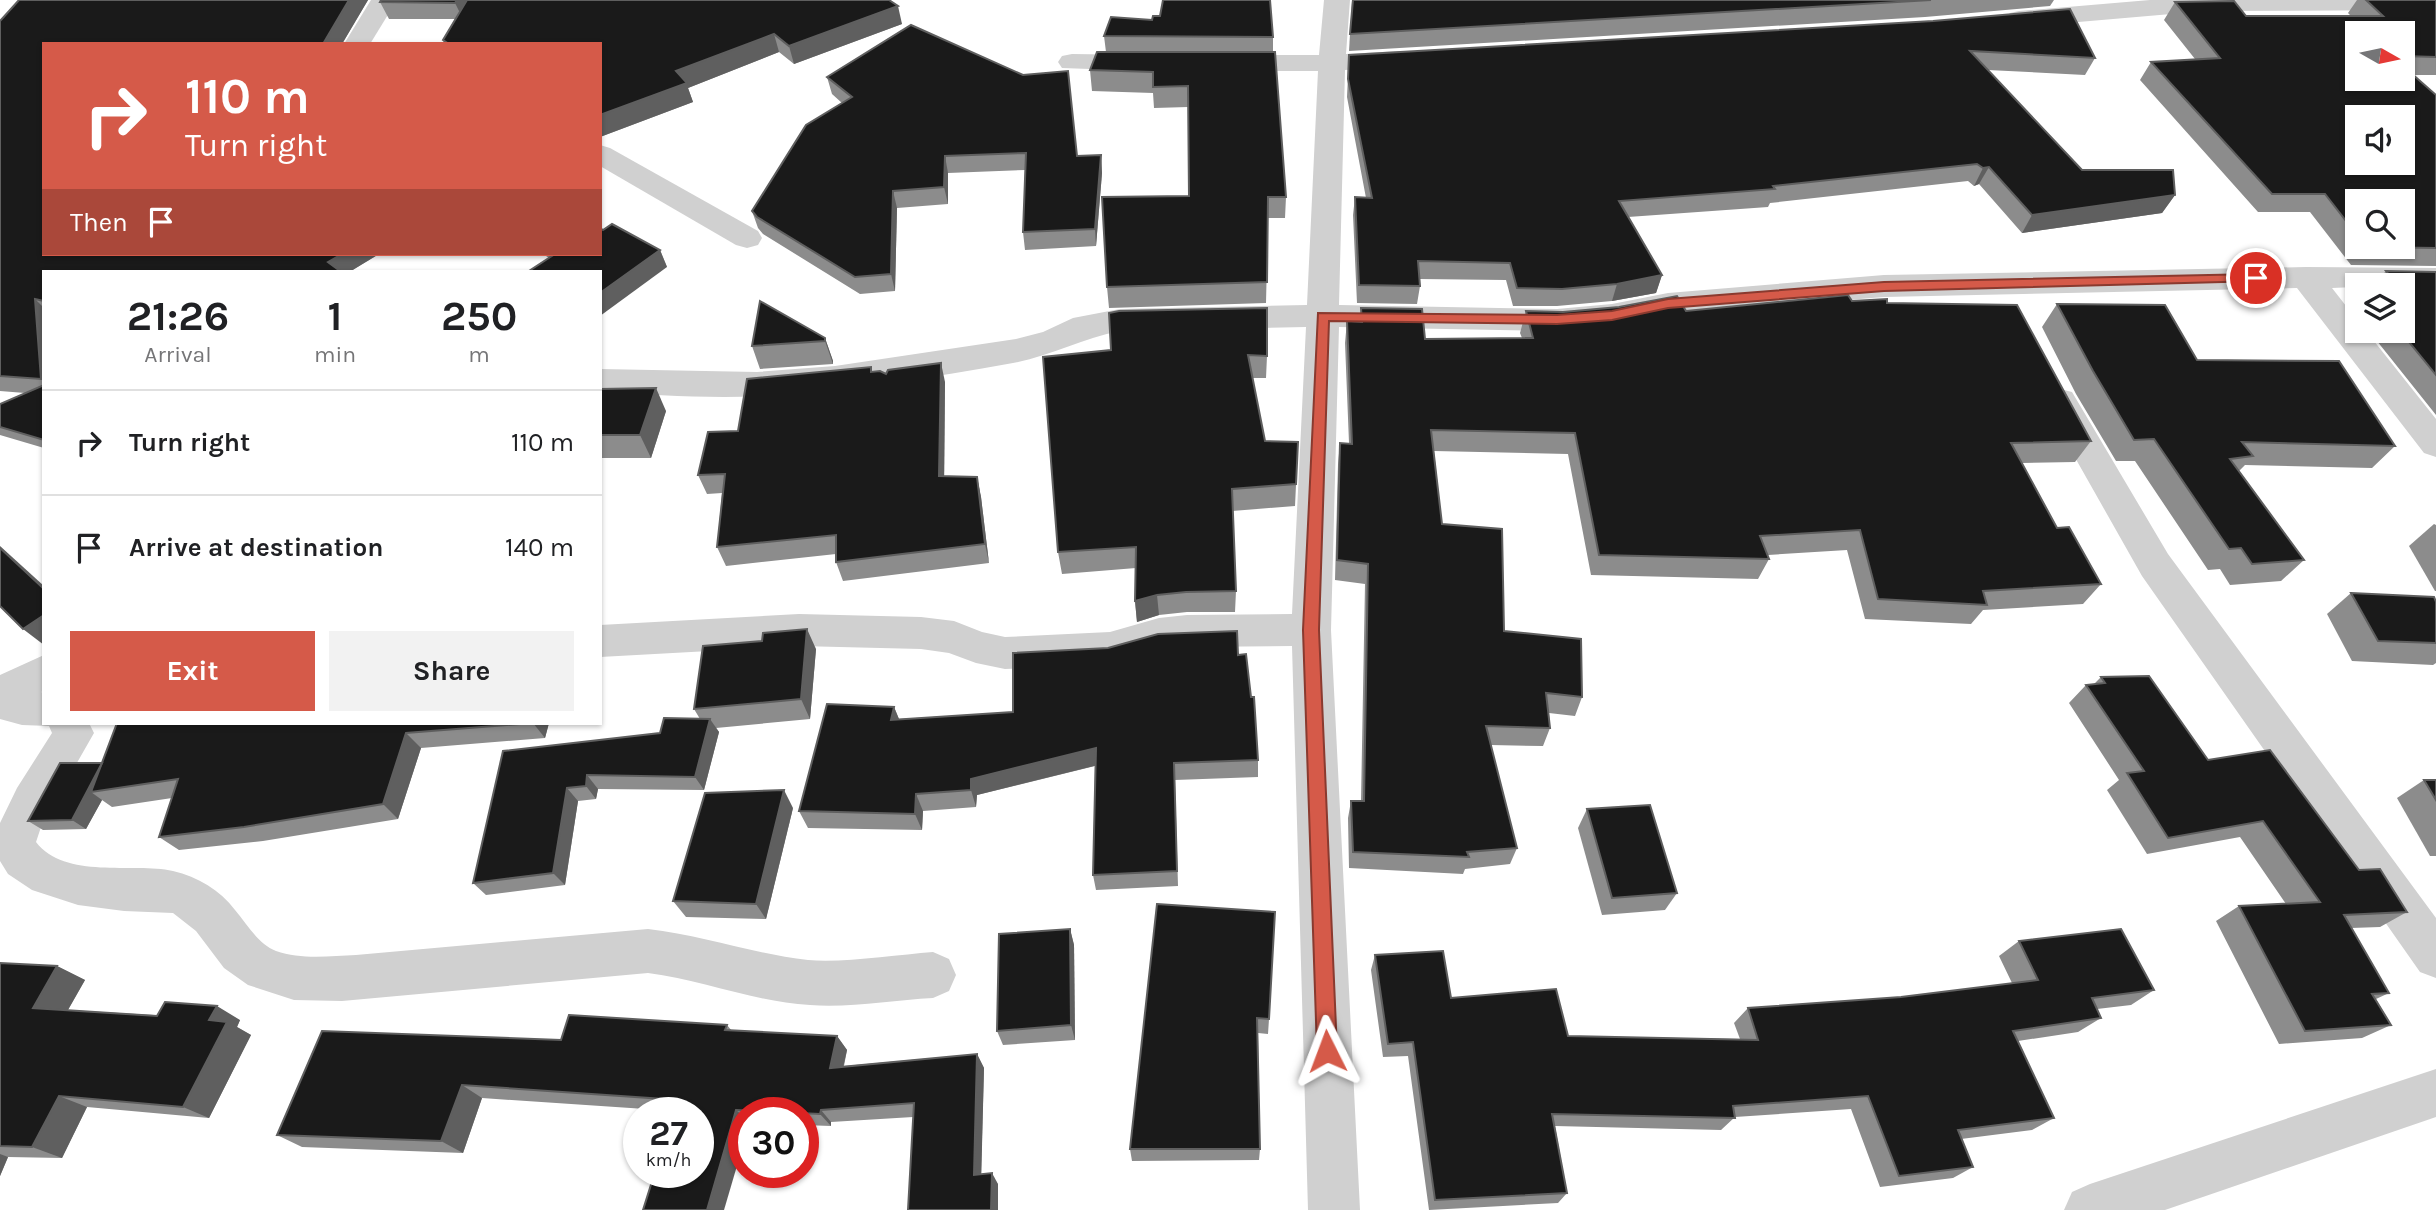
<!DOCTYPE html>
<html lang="en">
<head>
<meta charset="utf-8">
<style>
	:root { --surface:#fff; --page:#f2f2f2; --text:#202124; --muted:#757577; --line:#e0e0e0; --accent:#d55a49 }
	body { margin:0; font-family:Karla,sans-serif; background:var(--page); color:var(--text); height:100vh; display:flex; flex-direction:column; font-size:26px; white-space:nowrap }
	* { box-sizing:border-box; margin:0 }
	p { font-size:23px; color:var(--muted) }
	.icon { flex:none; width:38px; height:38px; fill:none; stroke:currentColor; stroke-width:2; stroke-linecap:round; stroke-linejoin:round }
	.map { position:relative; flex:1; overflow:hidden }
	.panel { position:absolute; left:42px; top:270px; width:560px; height:455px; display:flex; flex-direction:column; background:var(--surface); border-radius:0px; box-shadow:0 2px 5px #0004 }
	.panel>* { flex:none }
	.banner { position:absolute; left:42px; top:42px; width:560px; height:214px; border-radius:0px; box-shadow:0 2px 5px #0004; background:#d55a49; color:#fff; overflow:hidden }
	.needle { width:46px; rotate:99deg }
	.controls { position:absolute; left:2345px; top:21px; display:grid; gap:14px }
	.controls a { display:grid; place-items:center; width:70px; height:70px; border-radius:0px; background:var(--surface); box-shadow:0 2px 5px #0004; font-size:35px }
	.speed { position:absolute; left:623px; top:1097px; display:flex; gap:14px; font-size:35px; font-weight:700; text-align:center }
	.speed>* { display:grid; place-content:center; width:91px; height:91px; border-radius:50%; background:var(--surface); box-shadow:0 2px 5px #0004; line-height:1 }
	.speed small { font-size:18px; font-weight:400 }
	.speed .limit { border:10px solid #d22; background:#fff; color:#111 }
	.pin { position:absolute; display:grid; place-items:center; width:60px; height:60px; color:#fff; margin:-30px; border:4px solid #fff; border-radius:50%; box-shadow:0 2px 7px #0007 }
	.me { position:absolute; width:77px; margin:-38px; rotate:357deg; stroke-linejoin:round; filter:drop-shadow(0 0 5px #0008) }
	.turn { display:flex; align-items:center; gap:24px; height:147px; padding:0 28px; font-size:32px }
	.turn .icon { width:91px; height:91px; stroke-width:2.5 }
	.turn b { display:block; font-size:49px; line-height:60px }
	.then { display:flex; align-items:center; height:66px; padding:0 28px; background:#0003; gap:14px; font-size:26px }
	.eta { display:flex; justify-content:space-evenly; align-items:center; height:119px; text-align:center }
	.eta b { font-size:42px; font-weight:700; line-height:49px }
	.button { display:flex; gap:14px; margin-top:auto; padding:14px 28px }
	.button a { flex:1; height:80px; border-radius:0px; background:var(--accent); color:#fff; font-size:28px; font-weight:700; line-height:80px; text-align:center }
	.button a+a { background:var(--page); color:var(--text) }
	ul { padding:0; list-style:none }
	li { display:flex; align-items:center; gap:21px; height:105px; padding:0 28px; border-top:2px solid var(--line) }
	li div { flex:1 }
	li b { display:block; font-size:26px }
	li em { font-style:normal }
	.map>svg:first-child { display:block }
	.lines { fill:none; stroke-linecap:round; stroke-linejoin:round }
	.minor { fill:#d0d0d0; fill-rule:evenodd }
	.wall { fill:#8c8c8c; fill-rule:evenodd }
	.shaded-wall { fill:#5f5f5f }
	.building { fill:#1a1a1a; stroke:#5f5f5f; stroke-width:2; fill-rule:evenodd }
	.route { fill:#d55a49; stroke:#8a3a2f; stroke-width:2 }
</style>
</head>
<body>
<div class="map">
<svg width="2436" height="1210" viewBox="0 0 2436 1210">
	<rect width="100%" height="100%" fill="#fff"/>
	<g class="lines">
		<g class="minor">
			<polygon points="371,0 397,0 370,44 344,44"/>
			<path d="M1324,0H1350L1346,54L1400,51L1410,53L1413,59L1410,65L1345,70L1339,305L1557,309L1612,304L1668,293L1884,275L2306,267L2436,268V288H2403V285L2332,288L2357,320V331H2366L2436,419V457L2424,453L2297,288L1884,297L1668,315L1612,326L1557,331L1339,327L1331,630L1360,1210H1308L1292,646L1187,647L1159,650L1110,664L1005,669L976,663L949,653L921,649L799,646L600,657V625L799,614L921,617L954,621L982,632L1005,637L1110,632L1159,618L1187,615L1292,614L1306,327L1120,331C1083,338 1051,356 1013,363C930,378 845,391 760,396C707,399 653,394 600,393V369L757,372L835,366L1016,339L1043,332L1073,318L1120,309L1307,305L1318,71H1222L1212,69L1208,63L1212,57L1222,55H1319Z"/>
			<polygon points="2150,0 2436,0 2436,10 2206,11 2019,27 2010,25 2006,19 2010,13 2019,11"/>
			<polygon points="1072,54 1145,55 1155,57 1159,63 1155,69 1145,71 1062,68 1058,62 1062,56"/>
			<polygon points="600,145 610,148 758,231 762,238 758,245 747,248 736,245 600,166"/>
			<polygon points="2060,389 2072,392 2168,554 2436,918 2436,978 2420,972 2142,576 2043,401 2048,392"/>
			<path d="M44,655V691L41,692L44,693V723H89L94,733L42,824L36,842C65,880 133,862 173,871C198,877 220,890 235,910C247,924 258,944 276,951C301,960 331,956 356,955L648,929C702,935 754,954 808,960C843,963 896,955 933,952L949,959L956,975L949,991L933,998C893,1000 850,1008 810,1005C755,1002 703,980 648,973L342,1001L294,1000L248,985L224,968L196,931L173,913L124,911L78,905L32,890L8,874L0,861V823L17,788L52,733L49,726L22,725L0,719V675Z"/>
			<polygon points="2436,1069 2436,1117 2165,1210 2064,1210 2072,1192 2090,1184"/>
		</g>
	</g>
	<g class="wall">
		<polygon points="19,0 368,0 342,44 44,254 379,254 351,271 44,271 44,448 0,435 0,404 25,393 0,391 0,21"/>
		<polygon points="889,0 902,24 794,64 779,52 688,88 693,102 600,137 600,44 444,44 443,40 455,19 389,19 380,2"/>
		<polygon points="1352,0 2054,0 2050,6 1925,17 1349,51"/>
		<path d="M2357,0H2436V75H2412L2436,95V266L2351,265L2310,212H2258L2140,80L2151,62L2195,59L2164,20L2175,2L2246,16H2351L2348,13ZM2403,33V79H2357ZM2357,201L2403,247H2357Z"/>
		<polygon points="1933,21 2095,58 2085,75 1988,70 2082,170 2175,195 2162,213 2022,233 1979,184 1974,186 1968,181 1770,203 1768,207 1628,217 1662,275 1656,293 1612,301 1557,306 1513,306 1506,280 1419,279 1420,286 1417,304 1357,303 1353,215 1355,197 1366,198 1347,97 1349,55"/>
		<polygon points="1104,36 1273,37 1273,52 1106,52"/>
		<polygon points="1275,52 1286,197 1285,218 1268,218 1266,303 1109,308 1107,287 1189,196 1188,107 1154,108 1153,93 1092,91 1090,70"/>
		<polygon points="827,77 1077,156 1101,155 1102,173 1096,246 1025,250 1023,232 1025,170 948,173 948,204 897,208 895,291 860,294 763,234 758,228 752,211 842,103 832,94"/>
		<polygon points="603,230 660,250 667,267 549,258 543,254 600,254"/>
		<polygon points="2386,271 2436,272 2436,415 2369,331 2403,331 2403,285 2373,285"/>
		<polygon points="1852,301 1887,303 2091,441 2075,462 2022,463 2057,528 2101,584 2083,604 1983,610 1971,624 1865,619 1847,550 1768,555 1769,559 1758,579 1591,575 1568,454 1434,451 1442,524 1504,631 1582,697 1575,716 1549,713 1550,728 1543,746 1491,745 1517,848 1510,864 1465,869 1463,874 1349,868 1348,818 1351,801 1361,801 1365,584 1335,580 1338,464 1340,443 1349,443 1345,343 1347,321 1360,322 1361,308 1425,339 1522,338 1520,333 1526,311 1686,311"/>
		<polygon points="2057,304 2197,360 2395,446 2372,468 2245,465 2239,471 2304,560 2281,581 2230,585 2220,569 2208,570 2135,461 2116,461 2076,394 2042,327"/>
		<polygon points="825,338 833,361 833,364 760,369 752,346"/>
		<polygon points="1111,350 1267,356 1266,378 1252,378 1265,441 1298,442 1295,506 1232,511 1236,591 1235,612 1187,612 1159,615 1137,622 1135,601 1136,568 1062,574 1058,552"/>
		<polygon points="872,372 945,382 944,477 977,477 981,497 989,563 843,581 836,562 836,554 726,566 717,547 722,493 707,494 698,475 738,431"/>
		<polygon points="600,389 666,411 651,458 600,458"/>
		<polygon points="2434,524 2436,525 2436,591 2435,591 2409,546"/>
		<polygon points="2351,593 2436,602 2436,663 2433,665 2352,661 2327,614"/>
		<polygon points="816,649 810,719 716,728 719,732 704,790 598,789 596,799 578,801 565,885 486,895 473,883 503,751 660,733 700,719 694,709"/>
		<polygon points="1238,655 1258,760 1258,777 1175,780 1178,886 1096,890 1093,875 1095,766 977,795 976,807 923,811 922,830 808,828 799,811 894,707 899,719 1013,712"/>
		<polygon points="2101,677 2208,760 2359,870 2407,912 2380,927 2351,928 2389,993 2376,999 2391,1025 2362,1038 2279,1044 2216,921 2239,906 2286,904 2240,837 2147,854 2107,790 2119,780 2069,703 2086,685 2094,684"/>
		<polygon points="117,723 549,723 545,738 421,748 398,819 263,841 179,850 159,837 172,798 112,807 102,800 86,829 43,830 28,821 102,763"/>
		<polygon points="2424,780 2436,780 2436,856 2430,856 2397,798"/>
		<polygon points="793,808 766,919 686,917 673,901"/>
		<polygon points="1587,809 1677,893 1665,910 1602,915 1578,828"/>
		<polygon points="1157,904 1269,1019 1268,1034 1258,1033 1260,1149 1259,1160 1132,1161 1130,1149"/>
		<polygon points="1070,929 1074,945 1075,1040 1003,1045 997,1031"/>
		<polygon points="2019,941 2154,990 2131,1005 2097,1009 2101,1018 2078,1032 2018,1041 2054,1118 2032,1130 1961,1139 1973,1167 1953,1178 1880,1187 1851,1109 1735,1117 1721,1130 1555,1126 1567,1193 1558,1203 1429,1210 1408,1056 1383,1057 1371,970 1375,955 1451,998 1568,1036 1740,1039 1734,1023 1748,1008 1901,997 2012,983 1999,956"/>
		<polygon points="0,963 57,966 85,980 68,1010 240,1020 237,1027 251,1035 209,1118 87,1107 62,1158 8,1157 0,1176"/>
		<polygon points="727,1025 732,1031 837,1036 847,1050 844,1066 977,1054 984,1068 981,1174 998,1184 998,1210 913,1117 831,1122 831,1126 803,1125 803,1113 744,1113 744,1142 675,1111 482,1098 463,1153 302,1147 277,1135 561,1040"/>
	</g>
	<g class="shaded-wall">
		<polygon points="349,0 368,0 342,44 323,44"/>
		<polygon points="457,0 477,0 463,19 455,3"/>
		<polygon points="898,6 902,24 794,64 789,46"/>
		<polygon points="774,34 779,52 688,88 693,102 600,137 600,115 676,71"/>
		<polygon points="1101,155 1102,173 1096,246 1095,229"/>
		<polygon points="945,156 948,173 948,204 944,187"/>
		<polygon points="1989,167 1979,184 1974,186 1983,168"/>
		<polygon points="893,191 897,208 895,291 891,274"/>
		<polygon points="2175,195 2162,213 2022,233 2032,215"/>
		<polygon points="660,250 667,267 600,316 600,293"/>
		<polygon points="342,254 379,254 351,271 334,271 328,262"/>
		<polygon points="1662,275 1656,293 1612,301 1617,284"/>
		<polygon points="35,299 44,308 44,382 41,379"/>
		<polygon points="825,338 833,361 833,364 825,341"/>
		<polygon points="941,363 945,382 944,496 939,476"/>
		<polygon points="656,388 666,411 651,458 640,435"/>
		<polygon points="977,477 981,497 989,563 985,544"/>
		<polygon points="0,546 44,586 44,589 0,548"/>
		<polygon points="1157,595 1159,615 1137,622 1135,601"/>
		<polygon points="44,615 44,645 23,629"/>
		<polygon points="807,629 816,649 810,719 801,699"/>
		<polygon points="894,707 901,724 891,720"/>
		<polygon points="710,719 719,732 704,790 695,777"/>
		<polygon points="533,723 549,723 545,738"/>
		<polygon points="406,733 421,748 398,819 383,804"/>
		<polygon points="1096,748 1098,765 977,795 976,807 971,790 971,779"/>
		<polygon points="102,763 91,792 102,800 86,829 72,820"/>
		<polygon points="587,775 598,789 596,799 586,786"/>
		<polygon points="567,788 578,801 565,885 553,873"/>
		<polygon points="784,790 793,808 766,919 756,904"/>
		<polygon points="916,794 923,811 922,830 915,814"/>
		<polygon points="1070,929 1074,945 1075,1040 1071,1025"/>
		<polygon points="57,966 85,980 61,1022 33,1008"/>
		<polygon points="217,1006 240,1020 237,1027 251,1035 209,1118 183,1107 209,1020"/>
		<polygon points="837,1036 847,1050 840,1081 830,1068"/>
		<polygon points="977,1054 984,1068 981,1186 974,1175"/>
		<polygon points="462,1085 482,1098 463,1153 441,1141"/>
		<polygon points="59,1096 87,1107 62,1158 32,1147"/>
		<polygon points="736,1110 744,1117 744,1142 724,1210 707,1210"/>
		<polygon points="821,1110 831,1122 831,1126 820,1114"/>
		<polygon points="0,1154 8,1157 0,1176"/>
		<polygon points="992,1173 998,1184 998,1210 991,1210"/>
	</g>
	<g class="building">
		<polygon points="19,0 349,0 323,44 44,44 44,254 342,254 328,262 340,271 44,271 44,301 35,299 41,379 0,376 0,21"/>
		<polygon points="381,0 457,0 455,3 380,2"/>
		<polygon points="467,0 889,0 898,6 789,46 774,34 676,71 687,83 600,115 600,44 449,44 443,40"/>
		<polygon points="1163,0 1270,0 1273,37 1104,36 1111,17 1152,20 1153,16 1160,16"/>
		<polygon points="1353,0 1931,0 1350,34"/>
		<path d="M2366,0H2436V57L2403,56V33H2357V79H2403V66L2436,95V248L2366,247H2403V201H2357V235L2325,194H2272L2151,62L2220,58L2175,2L2234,1L2246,16H2383ZM2357,117H2403V163H2357Z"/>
		<polygon points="2070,9 2095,58 1970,51 2082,170 2173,170 2175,195 2032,215 1989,167 1983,168 1977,164 1773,186 1775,189 1619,201 1662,275 1617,284 1562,289 1517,288 1510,263 1418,261 1420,286 1359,285 1355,197 1372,198 1348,79 1349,55 1933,21"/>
		<polygon points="911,25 1023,75 1068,71 1077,156 1101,155 1095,229 1023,232 1026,153 945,156 944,187 893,191 891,274 855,277 757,217 752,211 806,125 852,97 827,77"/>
		<polygon points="1097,52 1275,52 1286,197 1268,197 1267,282 1107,287 1102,197 1189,196 1188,86 1153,87 1153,72 1090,70"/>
		<polygon points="612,224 660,250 600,293 600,271 529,271 555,254 600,254 600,228 603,230"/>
		<polygon points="2386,271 2436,272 2436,375 2400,331 2403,331 2403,299 2408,299 2403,292 2403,285 2397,285"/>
		<polygon points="1848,295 1852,301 1887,299 1887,303 2017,305 2091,441 2011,443 2057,528 2069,527 2101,584 1983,591 1987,605 1878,599 1860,530 1760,536 1769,559 1599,555 1575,433 1431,430 1442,524 1502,529 1504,631 1581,639 1582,697 1546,693 1550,728 1486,726 1517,848 1467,852 1469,857 1353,852 1351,801 1364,801 1368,564 1337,560 1340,443 1352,444 1347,321 1362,322 1361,308 1422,309 1425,339 1533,338 1526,311 1563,312 1619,307 1677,296 1686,311"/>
		<polygon points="760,301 825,338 825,341 752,346"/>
		<polygon points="2057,304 2165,305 2197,360 2339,361 2395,446 2242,442 2253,456 2230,459 2304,560 2252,564 2241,548 2229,549 2154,439 2134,440 2093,371"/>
		<polygon points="1267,308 1267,356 1248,355 1265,441 1298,442 1296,484 1232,489 1236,591 1186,592 1157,595 1135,601 1136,547 1058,552 1043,357 1111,350 1109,313 1119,311"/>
		<polygon points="941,363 939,476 977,477 985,544 836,562 836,535 717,547 725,474 698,475 708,432 738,431 747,379 871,367 871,372 880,371 886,374 888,370"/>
		<polygon points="44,385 44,440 0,427 0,404"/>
		<polygon points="656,388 640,435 600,435 600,389"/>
		<polygon points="0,548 44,589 44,615 23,629 0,606"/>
		<polygon points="2351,593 2434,597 2436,602 2436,643 2378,641"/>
		<polygon points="807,629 801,699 694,709 703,646 762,641 763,633"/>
		<polygon points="1237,631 1238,655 1246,654 1251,697 1254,697 1258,760 1174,763 1177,871 1093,875 1096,748 971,779 971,790 916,794 915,814 799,811 827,704 894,707 891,720 1013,712 1013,653 1108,648 1158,634"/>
		<polygon points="2149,676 2208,760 2270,750 2359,870 2380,869 2407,912 2344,915 2389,993 2372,994 2391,1025 2305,1031 2239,906 2320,902 2263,821 2168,838 2127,773 2144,771 2086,685 2105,683 2101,677"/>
		<polygon points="664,718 710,719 695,777 587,775 586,786 567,788 553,873 473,883 503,751 660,733"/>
		<polygon points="117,723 533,723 406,733 383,804 244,827 159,837 178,779 91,792"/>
		<polygon points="60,763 102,763 72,820 28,821"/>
		<polygon points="2424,780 2436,780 2436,800"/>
		<polygon points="784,790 756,904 673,901 705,793"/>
		<polygon points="1650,805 1677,893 1612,898 1587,809"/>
		<polygon points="1157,904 1275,912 1269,1019 1257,1018 1260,1149 1130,1149"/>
		<polygon points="1070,929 1071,1025 997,1031 999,934"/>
		<polygon points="2121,929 2154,990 2092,998 2101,1018 2013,1031 2054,1118 1958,1130 1973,1167 1899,1176 1868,1096 1733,1106 1735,1118 1552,1114 1567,1193 1435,1200 1413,1042 1388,1044 1375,955 1443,951 1451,998 1556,989 1568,1036 1758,1040 1748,1008 1901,997 2038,980 2019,941"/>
		<polygon points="0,963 57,966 33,1008 157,1016 165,1002 217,1006 209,1020 227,1022 183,1107 59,1096 32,1147 0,1146"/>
		<polygon points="569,1015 727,1025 725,1030 837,1036 830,1068 977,1054 974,1175 992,1173 991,1210 908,1210 914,1103 821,1110 820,1114 736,1110 707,1210 643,1210 655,1172 698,1172 698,1113 674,1113 678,1100 462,1085 441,1141 277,1135 322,1031 561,1040"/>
	</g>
	<polygon class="route" points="2256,274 2262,278 2261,281 1884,291 1668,308 1612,320 1557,324 1329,321 1319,630 1337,1051 1334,1058 1327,1061 1320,1058 1317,1051 1303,630 1318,313 1557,315 1612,311 1668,299 1884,282"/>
</svg>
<div class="controls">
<a><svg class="needle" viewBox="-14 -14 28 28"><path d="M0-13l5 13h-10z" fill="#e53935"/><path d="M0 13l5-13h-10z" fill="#757577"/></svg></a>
<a><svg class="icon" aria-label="sound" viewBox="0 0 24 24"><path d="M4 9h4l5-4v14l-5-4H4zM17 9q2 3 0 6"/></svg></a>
<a><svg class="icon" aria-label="search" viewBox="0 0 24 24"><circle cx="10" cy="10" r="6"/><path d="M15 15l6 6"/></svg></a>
<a><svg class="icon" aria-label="layers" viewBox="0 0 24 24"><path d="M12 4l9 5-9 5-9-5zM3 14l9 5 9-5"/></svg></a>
</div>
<div class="speed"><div>27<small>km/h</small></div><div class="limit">30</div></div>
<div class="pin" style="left:2256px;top:278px;background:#d93025"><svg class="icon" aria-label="arrive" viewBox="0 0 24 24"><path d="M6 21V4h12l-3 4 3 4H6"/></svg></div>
<svg class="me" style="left:1327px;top:1051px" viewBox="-20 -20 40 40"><path d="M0-17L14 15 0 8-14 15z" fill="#d55a49" stroke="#fff" stroke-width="4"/></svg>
<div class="banner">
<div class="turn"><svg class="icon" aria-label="right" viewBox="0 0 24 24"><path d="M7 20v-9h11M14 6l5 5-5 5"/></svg><div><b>110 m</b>Turn right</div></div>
<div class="then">Then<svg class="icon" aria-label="arrive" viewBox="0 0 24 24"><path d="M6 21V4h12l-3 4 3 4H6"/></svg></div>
</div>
<section class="panel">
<div class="eta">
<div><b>21:26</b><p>Arrival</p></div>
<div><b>1</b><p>min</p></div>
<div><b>250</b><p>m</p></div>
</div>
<ul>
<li><svg class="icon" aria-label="right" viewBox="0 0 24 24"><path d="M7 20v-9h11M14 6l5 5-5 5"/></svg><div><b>Turn right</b></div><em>110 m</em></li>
<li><svg class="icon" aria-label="arrive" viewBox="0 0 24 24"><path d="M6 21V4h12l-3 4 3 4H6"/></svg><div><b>Arrive at destination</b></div><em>140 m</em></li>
</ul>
<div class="button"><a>Exit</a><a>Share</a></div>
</section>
</div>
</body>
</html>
